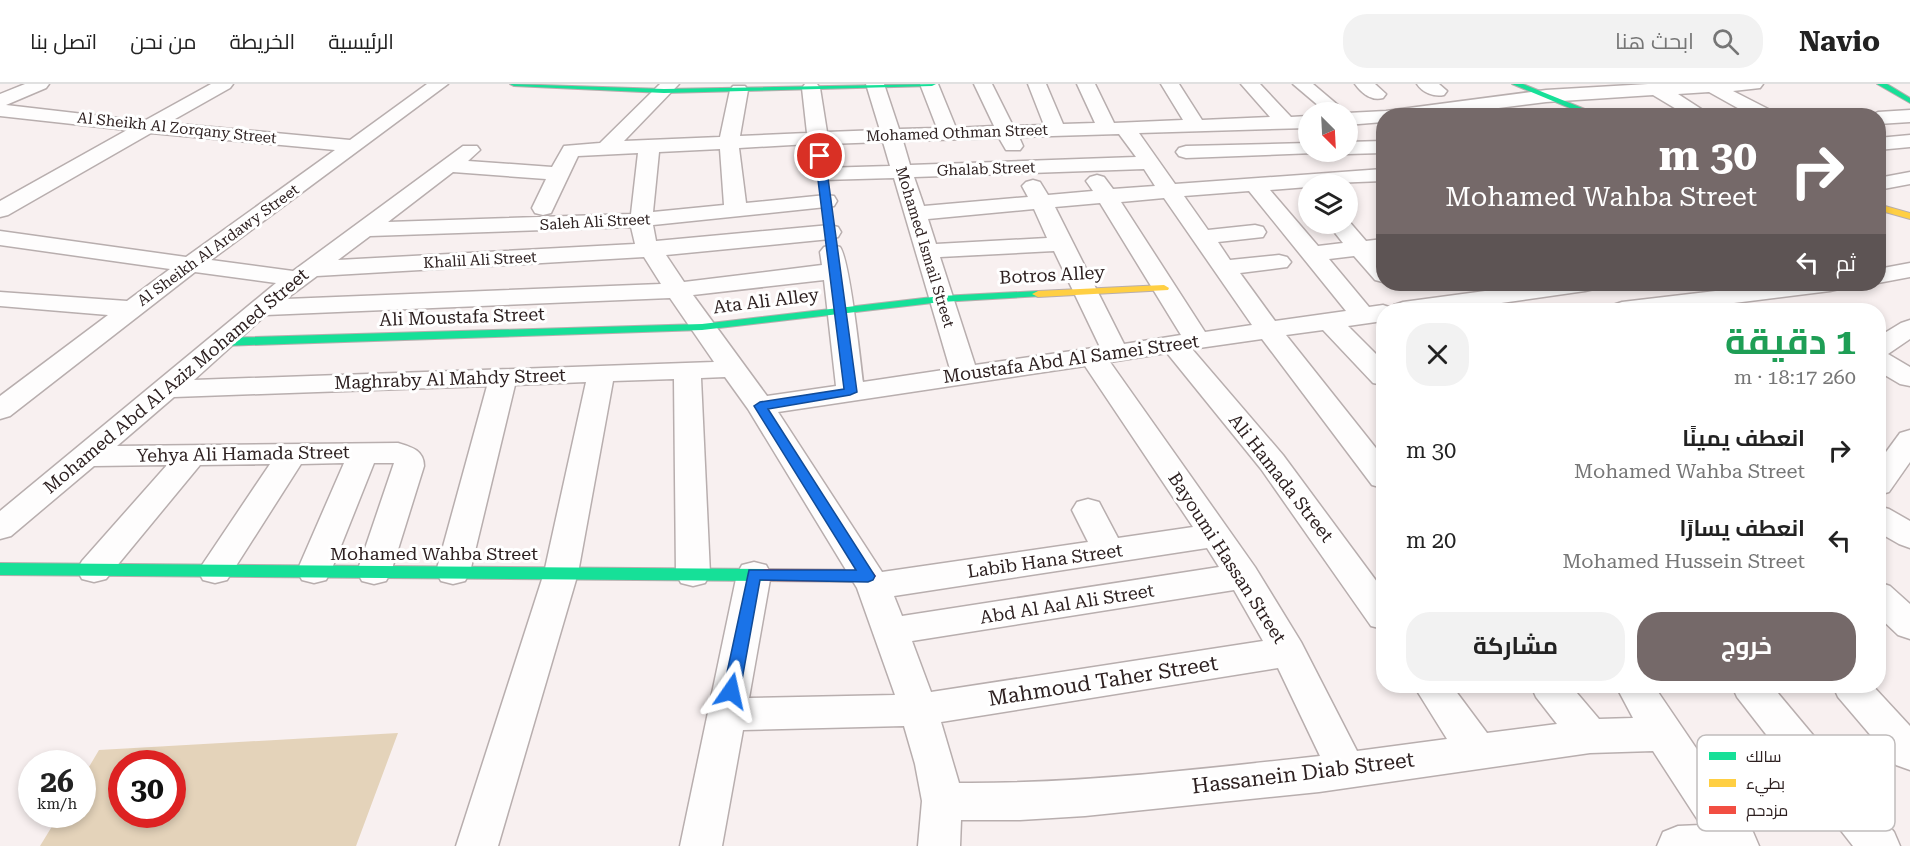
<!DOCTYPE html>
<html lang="ar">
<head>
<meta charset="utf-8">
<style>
	:root { --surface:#fff; --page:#f2f2f2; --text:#222; --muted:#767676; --line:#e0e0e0; --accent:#756969 }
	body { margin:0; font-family:"Roboto Serif",Cairo,serif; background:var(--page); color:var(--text); direction:rtl; height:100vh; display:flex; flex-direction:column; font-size:22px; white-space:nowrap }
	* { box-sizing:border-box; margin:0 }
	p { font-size:20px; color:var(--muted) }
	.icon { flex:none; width:33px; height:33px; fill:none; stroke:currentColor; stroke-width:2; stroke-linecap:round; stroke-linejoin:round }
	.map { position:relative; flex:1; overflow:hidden; direction:ltr }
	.sheet { position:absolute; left:1376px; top:219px; width:510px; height:390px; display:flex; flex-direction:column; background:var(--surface); border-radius:24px; box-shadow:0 3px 9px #0003; direction:rtl }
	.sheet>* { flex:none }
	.guide { position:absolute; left:1376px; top:24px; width:510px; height:183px; border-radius:24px; box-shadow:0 3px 9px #0003; direction:rtl; background:#756969; color:#fff; overflow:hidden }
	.needle { width:39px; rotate:156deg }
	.controls { position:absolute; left:1298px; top:18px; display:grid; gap:12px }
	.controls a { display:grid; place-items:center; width:60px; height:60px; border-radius:50%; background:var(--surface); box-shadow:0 3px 9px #0003; font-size:30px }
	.speed { position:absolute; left:18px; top:666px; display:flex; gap:12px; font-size:30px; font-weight:700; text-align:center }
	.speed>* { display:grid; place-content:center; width:78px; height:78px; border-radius:50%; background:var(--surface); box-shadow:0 3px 9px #0003; line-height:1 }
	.speed small { font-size:15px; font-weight:400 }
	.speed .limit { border:9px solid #d22; background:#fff; color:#111 }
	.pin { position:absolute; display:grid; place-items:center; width:51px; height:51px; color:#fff; margin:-26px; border:3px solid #fff; border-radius:50%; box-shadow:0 2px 6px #0007 }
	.me { position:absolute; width:66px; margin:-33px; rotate:11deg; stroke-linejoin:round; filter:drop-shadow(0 0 4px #0008) }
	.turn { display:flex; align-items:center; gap:21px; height:126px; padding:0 30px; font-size:27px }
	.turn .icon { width:78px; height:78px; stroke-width:2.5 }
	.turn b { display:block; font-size:42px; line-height:51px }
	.then { display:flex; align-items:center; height:57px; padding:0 30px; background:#0003; gap:12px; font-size:22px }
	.round { display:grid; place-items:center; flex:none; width:63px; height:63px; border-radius:24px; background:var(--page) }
	.headline { display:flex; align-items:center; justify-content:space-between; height:102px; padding:0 30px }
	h1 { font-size:36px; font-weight:700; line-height:45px; color:#1e9e55 }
	.button { display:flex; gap:12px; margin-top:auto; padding:12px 30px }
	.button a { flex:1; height:69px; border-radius:24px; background:var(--accent); color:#fff; font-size:24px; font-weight:700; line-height:69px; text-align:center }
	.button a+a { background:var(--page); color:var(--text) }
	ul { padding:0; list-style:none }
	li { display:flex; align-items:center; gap:18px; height:90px; padding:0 30px }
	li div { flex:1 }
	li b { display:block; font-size:22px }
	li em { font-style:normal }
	header { display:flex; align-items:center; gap:36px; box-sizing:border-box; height:84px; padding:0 30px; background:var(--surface); border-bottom:2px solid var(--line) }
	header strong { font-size:28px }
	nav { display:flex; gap:33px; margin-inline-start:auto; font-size:21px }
	.search { width:420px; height:54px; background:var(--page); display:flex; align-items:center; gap:15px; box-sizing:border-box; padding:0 21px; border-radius:24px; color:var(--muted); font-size:22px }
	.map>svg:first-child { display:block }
	.green { fill:#e4d3ba; fill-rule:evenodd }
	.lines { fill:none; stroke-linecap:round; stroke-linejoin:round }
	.street-casing { stroke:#b8aeae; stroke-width:3 }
	.fast-casing { stroke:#b8aeae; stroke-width:2 }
	.slow-casing { stroke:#b8aeae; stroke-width:2 }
	.jam-casing { stroke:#b8aeae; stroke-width:2 }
	.street { fill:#fefdfd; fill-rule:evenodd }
	.fast { fill:#16e098; fill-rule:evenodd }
	.slow { fill:#ffcf43; fill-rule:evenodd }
	.jam { fill:#f24e42; fill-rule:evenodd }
	.route { fill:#1a73e8; stroke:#114b97; stroke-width:1.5 }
	.labels { text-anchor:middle; stroke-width:6; stroke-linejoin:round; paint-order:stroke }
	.far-street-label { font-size:15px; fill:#2e2121; stroke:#fff }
	.street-label { font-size:18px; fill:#2e2121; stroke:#fff }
	.near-street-label { font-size:21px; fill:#2e2121; stroke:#fff }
	.key { fill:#fff; stroke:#c0bcbc; stroke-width:1.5 }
	.key-label { font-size:16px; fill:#2e2121 }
</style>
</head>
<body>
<header>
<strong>Navio</strong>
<div class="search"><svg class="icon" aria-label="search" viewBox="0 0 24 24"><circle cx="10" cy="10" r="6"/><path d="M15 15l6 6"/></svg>ابحث هنا</div>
<nav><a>الرئيسية</a><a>الخريطة</a><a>من نحن</a><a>اتصل بنا</a></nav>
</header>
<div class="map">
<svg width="1910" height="762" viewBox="0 0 1910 762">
	<rect width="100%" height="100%" fill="#f8f0f0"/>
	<path class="green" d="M398,649L356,762H40L59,731L82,730L83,693L99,666ZM122,680H172V730H122Z"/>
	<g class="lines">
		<defs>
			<g id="street">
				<path d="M25,0H49L46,4L6,21L144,37L211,0H233L230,4L168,39L350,56L427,0H448L211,176L293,187L463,62H477L480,66L468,77L552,83L564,62L600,59L660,0H679L624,57L720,53L730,6L733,2H745L748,6L740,52L807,49L802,4L805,0H817L820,4L827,48L880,46L866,0H884L899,45L937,44L920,0H938L956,44L994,42L974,0H992L1013,42L1044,41L1028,0H1046L1063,40L1095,39L1077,0H1095L1114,39L1183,36L1161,0H1179L1202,36L1270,33L1241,0H1260L1291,33L1308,32V44L1139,49L1175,100L1383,85V97L1308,100V103L1270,106L1318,162L1343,159L1328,140H1347V135L1366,157L1383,155V169L1377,170L1383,176V198L1375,196L1354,172L1329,175L1369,223L1383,221L1392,224L1394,221L1403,218L1537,200H1597L1594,205L1585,207L1452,226H1383V237L1348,242L1383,277V301L1373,299L1323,246L1286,251L1383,373V404L1372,401L1262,255L1192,265L1283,371L1383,506V545L1371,542L1261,385L1167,269L1110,278L1255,483L1301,558L1357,667L1447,655L1414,602H1452L1487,649L1557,640L1536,613L1531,602H1571L1599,635L1633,634L1616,602H1654L1753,748L1759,762H1657L1663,748L1678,742L1701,741L1653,667L1590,669L1319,708L1085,732L1020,736H961L960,762H918L922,717L915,680L904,642L743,646L722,762H680L737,490L742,481L754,478L766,481L771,490L749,614L895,611L857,504L748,325L725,293L701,294L710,490L705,499L693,502L681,499L676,490L674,295L613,297L578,489L498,762H456L544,489L586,298L515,301L470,488L465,497L453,500L441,497L436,488L487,302L174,313L117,362L398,359C411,363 424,366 424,382L391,488L386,497L374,500L362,497L357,488L394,379H374L331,487L326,496L314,499L302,496L297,487L344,379L301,380L227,496L215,499L203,496L198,487L270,380L200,381L106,495L94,498L82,495L77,486L82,477L167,381L94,382L11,452L0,455V427L276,199L195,188L10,332L0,335V312L108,231L0,222V208L127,217L170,185L0,161V147L186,173L335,66L151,49L8,131L0,133V117L127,46L0,32V10ZM1119,50L1136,73L910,81L903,57L999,54L1006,66H1020L1023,62L1019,53ZM883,58L890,82L822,84L815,86L812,90L815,94L822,96L894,94L950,285L863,298C860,274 850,177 840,163L832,161L824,163L820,168L822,181L684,198L666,171L830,155L838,153L841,148L838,143L830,141L656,157L653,141L826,123L834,122L837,117L834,112L826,111L746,119L739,64L809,60L813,76H827L830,72L828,60ZM720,65L724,121L653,128L659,68ZM638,69L631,130L388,138L453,88L546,95L532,124L535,129L543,131L551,129L578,72ZM1144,85L1155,102L1113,105L1104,93L1097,91L1090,93L1086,97L1093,107L1048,111L1040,98L1033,96L1026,98L1022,102L1028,113L924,122L914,93ZM1249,107L1346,227L1275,237L1240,189L1287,183L1291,178L1287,173L1279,171L1230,176L1218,158L1263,153L1266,148L1263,143L1255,141L1208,146L1184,112ZM1164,114L1252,241L1205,248L1121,118ZM1100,119L1181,251L1124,260L1055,123ZM1034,125L1047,154L936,160L928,135ZM631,143L635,160L338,176L370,152ZM1054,167L1100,263L975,281L940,173ZM644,173L661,200L286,215L317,192ZM824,196L836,302L767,312L693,211ZM670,214L714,278L194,296L266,231ZM1085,282L1193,443L1118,454L1099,418L1088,415L1077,418L1072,426L1088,458L882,488L778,328ZM1207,464L1219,483L902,532L894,512ZM1234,506L1263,557L931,608L912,557ZM1278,584L1320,672C1200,685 1079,700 959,699L941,638Z"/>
				<polygon points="1293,0 1313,0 1346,28 1326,28"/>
				<path d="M1355,0H1375L1386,10L1383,14C1372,17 1362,10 1355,0Z"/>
				<path d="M1417,0H1439L1447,7L1444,11C1434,13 1423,9 1417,0Z"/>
				<polygon points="1648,0 1763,0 1760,4 1733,7 1774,28 1776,32 1752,32 1709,8 1678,10 1712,32 1688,32 1653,11 1546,18 1436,32 1383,32 1383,38 1347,41 1347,29 1386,27 1546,6"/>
				<polygon points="1910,26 1910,38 1878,40 1878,32 1870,32 1878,28"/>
				<polygon points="1910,51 1910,63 1878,66 1878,54"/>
				<polygon points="1383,57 1383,69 1347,70 1339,68 1347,68 1347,58"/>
				<polygon points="1308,59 1308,68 1316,68 1315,69 1186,74 1179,72 1176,68 1179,64 1186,62"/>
				<polygon points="1910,88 1910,100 1878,106 1878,94"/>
				<polygon points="1910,179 1910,193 1878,199 1878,185"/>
				<polygon points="1775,200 1842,200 1839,205 1830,207 1678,226 1609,226 1613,221 1622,218"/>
				<polygon points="1910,236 1910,255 1888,270 1910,283 1910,302 1900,300 1878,287 1878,253 1901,239"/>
				<polygon points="1910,346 1910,378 1889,408 1878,411 1878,379 1900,349"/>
				<polygon points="1878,422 1889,425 1910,437 1910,464 1899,460 1878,448"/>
				<polygon points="1878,498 1890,502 1910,520 1910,555 1898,551 1878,532"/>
				<polygon points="1732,602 1772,602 1894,748 1900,762 1853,762 1737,613"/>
				<polygon points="1833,602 1873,602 1910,642 1910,686 1896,681 1838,613"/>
			</g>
			<g id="fast">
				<polygon points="510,0 664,5 936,0 932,2 664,9 514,2"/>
				<polygon points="1512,0 1523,0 1602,32 1589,32"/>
				<polygon points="1877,0 1887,0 1910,14 1910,19"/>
				<polygon points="1038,207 1042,208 1042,212 941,218 702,246 222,262 216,258 222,254 702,240 941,212"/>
				<polygon points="0,479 765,485 770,487 773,491 770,495 765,497 0,491"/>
			</g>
			<g id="slow">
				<polygon points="1878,120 1910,129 1910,135 1878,126"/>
				<polygon points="1164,201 1169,204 1168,206 1038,213 1032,210 1038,207"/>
			</g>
			<polygon id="jam" points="765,485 868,486 873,488 876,492 873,496 868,498 765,497 760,495 757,491 760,487"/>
		</defs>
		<use href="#street" class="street-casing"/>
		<use href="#fast" class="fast-casing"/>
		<use href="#slow" class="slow-casing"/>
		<use href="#jam" class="jam-casing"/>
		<use href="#street" class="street"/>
		<use href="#fast" class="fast"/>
		<use href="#slow" class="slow"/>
		<use href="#jam" class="jam"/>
	</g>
	<polygon class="route" points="820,69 825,72 857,308 850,311 768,325 875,492 873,496 868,498 760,496 740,607 737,612 731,614 725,612 723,607 749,486 856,486 754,322 760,318 844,305 815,72"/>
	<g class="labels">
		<g class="far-street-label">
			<text transform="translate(177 44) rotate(6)" y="5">Al Sheikh Al Zorqany Street</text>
			<text transform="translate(957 49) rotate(-2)" y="5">Mohamed Othman Street</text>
			<text transform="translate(986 85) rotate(-2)" y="5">Ghalab Street</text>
			<text transform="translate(595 138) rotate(-3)" y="5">Saleh Ali Street</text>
			<text transform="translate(218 161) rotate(-36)" y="5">Al Sheikh Al Ardawy Street</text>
			<text transform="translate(925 163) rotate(73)" y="5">Mohamed Ismail Street</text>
			<text transform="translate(480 176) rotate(-3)" y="5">Khalil Ali Street</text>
		</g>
		<g class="street-label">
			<text transform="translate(1052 191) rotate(-3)" y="6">Botros Alley</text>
			<text transform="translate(766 217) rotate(-7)" y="6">Ata Ali Alley</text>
			<text transform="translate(462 233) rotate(-2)" y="6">Ali Moustafa Street</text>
			<text transform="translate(1071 275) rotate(-8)" y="6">Moustafa Abd Al Samei Street</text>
			<text transform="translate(450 295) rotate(-2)" y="6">Maghraby Al Mahdy Street</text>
			<text transform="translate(176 297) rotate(-40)" y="6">Mohamed Abd Al Aziz Mohamed Street</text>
			<text transform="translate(243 370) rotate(-1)" y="6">Yehya Ali Hamada Street</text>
			<text transform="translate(1281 394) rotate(52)" y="6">Ali Hamada Street</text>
			<text x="434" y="476">Mohamed Wahba Street</text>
			<text transform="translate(1227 474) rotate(57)" y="6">Bayoumi Hassan Street</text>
			<text transform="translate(1045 477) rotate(-8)" y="6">Labib Hana Street</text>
			<text transform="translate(1067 520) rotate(-9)" y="6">Abd Al Aal Ali Street</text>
		</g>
		<g class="near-street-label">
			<text transform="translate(1103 597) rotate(-9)" y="7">Mahmoud Taher Street</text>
			<text transform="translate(1303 689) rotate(-7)" y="7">Hassanein Diab Street</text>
		</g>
	</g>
	<rect x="1697" y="651" width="198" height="96" rx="9" class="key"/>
	<rect x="1709" y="668" width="27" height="8" fill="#16e098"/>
	<rect x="1709" y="695" width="27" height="8" fill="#ffcf43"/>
	<rect x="1709" y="722" width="27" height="8" fill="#f24e42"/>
	<g class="key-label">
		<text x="1746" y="678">سالك</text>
		<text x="1746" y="705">بطيء</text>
		<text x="1746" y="732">مزدحم</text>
	</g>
</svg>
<div class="controls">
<a><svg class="needle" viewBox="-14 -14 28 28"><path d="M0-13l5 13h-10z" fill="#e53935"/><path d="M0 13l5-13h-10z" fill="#767676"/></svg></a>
<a><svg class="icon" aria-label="layers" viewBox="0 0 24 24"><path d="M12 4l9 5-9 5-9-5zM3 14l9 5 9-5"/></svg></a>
</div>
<div class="speed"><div>26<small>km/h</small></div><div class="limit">30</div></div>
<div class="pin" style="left:820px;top:72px;background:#d93025"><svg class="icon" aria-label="arrive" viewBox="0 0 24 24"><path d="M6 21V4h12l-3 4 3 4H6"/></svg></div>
<svg class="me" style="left:731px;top:607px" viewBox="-20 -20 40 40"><path d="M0-17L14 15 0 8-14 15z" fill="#1a73e8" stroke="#fff" stroke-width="4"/></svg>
<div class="guide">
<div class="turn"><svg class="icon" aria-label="right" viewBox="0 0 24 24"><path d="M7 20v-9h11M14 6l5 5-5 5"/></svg><div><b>30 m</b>Mohamed Wahba Street</div></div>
<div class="then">ثم<svg class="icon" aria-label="left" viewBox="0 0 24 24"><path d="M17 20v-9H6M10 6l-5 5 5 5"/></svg></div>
</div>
<section class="sheet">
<div class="headline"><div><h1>1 دقيقة</h1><p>260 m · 18:17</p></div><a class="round"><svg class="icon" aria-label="close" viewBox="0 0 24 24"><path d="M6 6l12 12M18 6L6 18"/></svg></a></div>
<ul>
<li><svg class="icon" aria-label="right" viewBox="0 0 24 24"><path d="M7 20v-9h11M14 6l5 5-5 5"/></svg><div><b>انعطف يمينًا</b><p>Mohamed Wahba Street</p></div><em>30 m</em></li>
<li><svg class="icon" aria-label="left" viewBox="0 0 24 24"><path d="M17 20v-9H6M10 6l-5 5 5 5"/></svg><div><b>انعطف يسارًا</b><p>Mohamed Hussein Street</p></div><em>20 m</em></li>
</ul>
<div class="button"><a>خروج</a><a>مشاركة</a></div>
</section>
</div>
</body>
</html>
